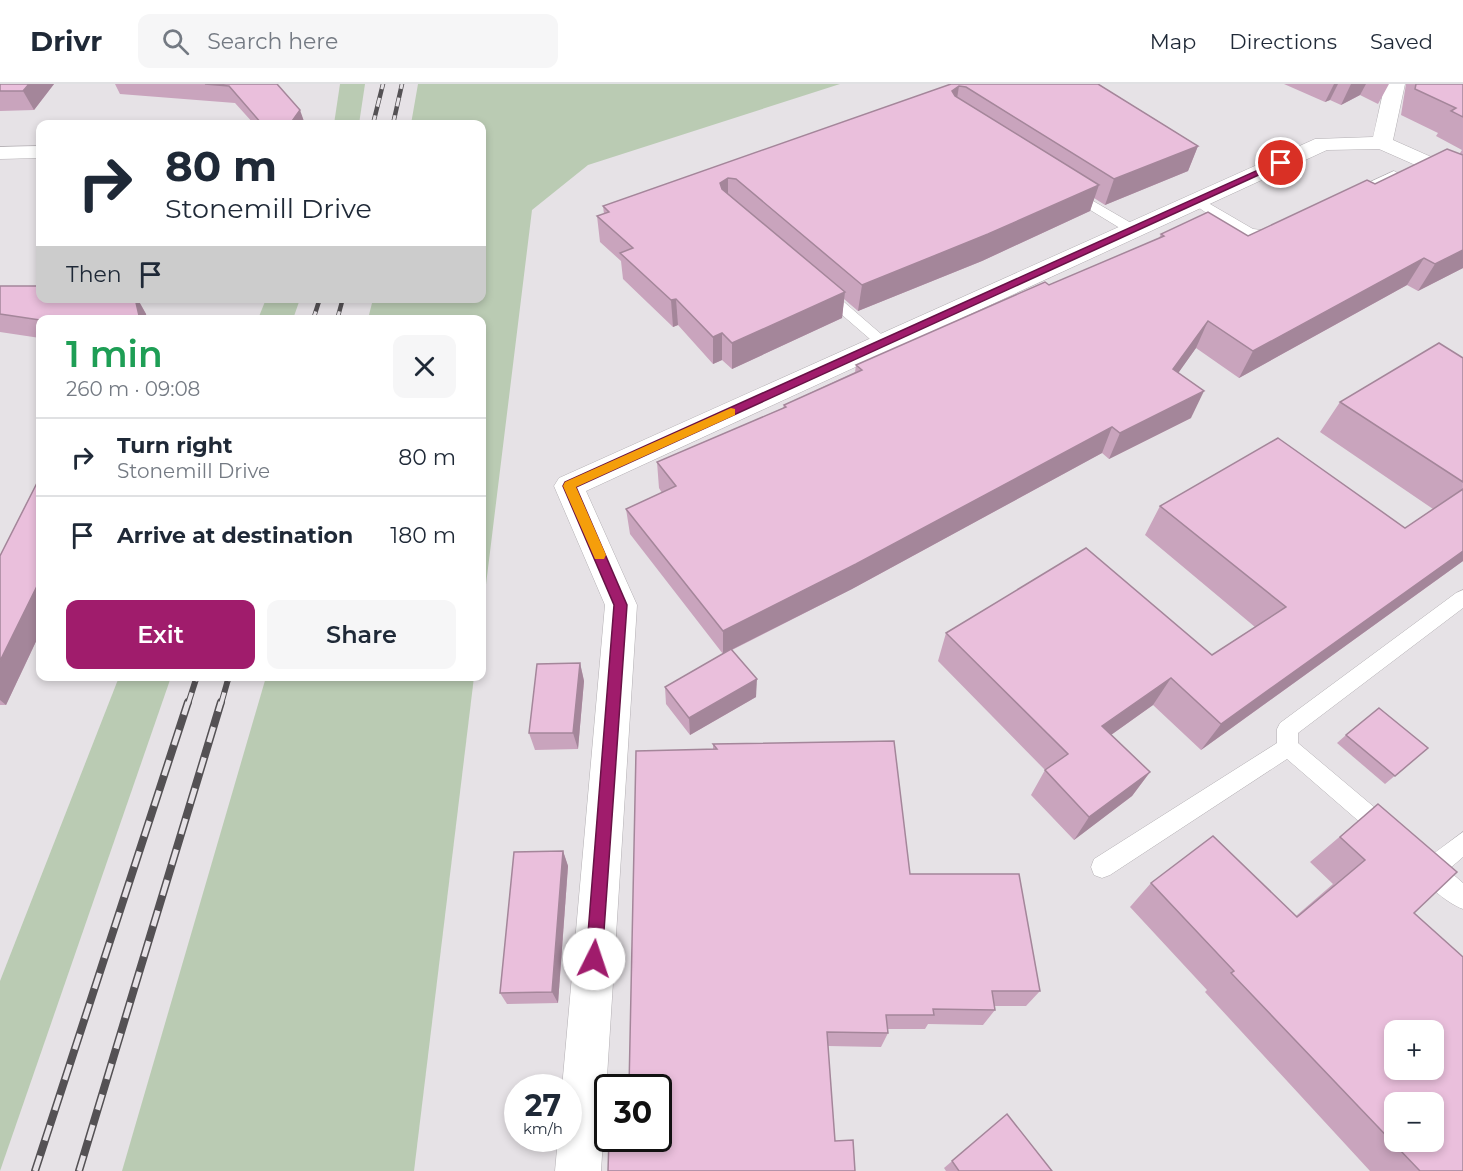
<!DOCTYPE html>
<html lang="en">
<head>
<meta charset="utf-8">
<style>
	:root { --surface:#fff; --page:#f6f6f7; --text:#1f2937; --muted:#747a83; --line:#e0e1e3; --accent:#a01c6c }
	body { margin:0; font-family:Montserrat,sans-serif; background:var(--page); color:var(--text); height:100vh; display:flex; flex-direction:column; font-size:22px; white-space:nowrap }
	* { box-sizing:border-box; margin:0 }
	p { font-size:20px; color:var(--muted) }
	.icon { flex:none; width:33px; height:33px; fill:none; stroke:currentColor; stroke-width:2; stroke-linecap:round; stroke-linejoin:round }
	.map { position:relative; flex:1; overflow:hidden }
	.details { position:absolute; left:36px; top:231px; width:450px; height:366px; display:flex; flex-direction:column; background:var(--surface); border-radius:12px; box-shadow:0 3px 9px #0003 }
	.details>* { flex:none }
	.guide { position:absolute; left:36px; top:36px; width:450px; height:183px; border-radius:12px; box-shadow:0 3px 9px #0003; background:#fff; color:var(--text); overflow:hidden }
	.buttons { position:absolute; left:1384px; top:936px; display:grid; gap:12px }
	.buttons a { display:grid; place-items:center; width:60px; height:60px; border-radius:12px; background:var(--surface); box-shadow:0 3px 9px #0003; font-size:30px }
	.speed { position:absolute; left:504px; top:990px; display:flex; gap:12px; font-size:30px; font-weight:700; text-align:center }
	.speed>* { display:grid; place-content:center; width:78px; height:78px; border-radius:50%; background:var(--surface); box-shadow:0 3px 9px #0003; line-height:1 }
	.speed small { font-size:15px; font-weight:400 }
	.speed .limit { border:3px solid #111; border-radius:9px; background:#fff; color:#111 }
	.pin { position:absolute; display:grid; place-items:center; width:51px; height:51px; color:#fff; margin:-26px; border:3px solid #fff; border-radius:50%; box-shadow:0 2px 6px #0007 }
	.me { position:absolute; width:66px; margin:-33px; rotate:4deg; stroke-linejoin:round; filter:drop-shadow(0 0 4px #0008) }
	.turn { display:flex; align-items:center; gap:21px; height:126px; padding:0 30px; font-size:27px }
	.turn .icon { width:78px; height:78px; stroke-width:2.5 }
	.turn b { display:block; font-size:42px; line-height:51px }
	.then { display:flex; align-items:center; height:57px; padding:0 30px; background:#0003; gap:12px; font-size:22px }
	.round { display:grid; place-items:center; flex:none; width:63px; height:63px; border-radius:12px; background:var(--page) }
	.headline { display:flex; align-items:center; justify-content:space-between; height:102px; padding:0 30px }
	h1 { font-size:36px; font-weight:600; line-height:45px; color:#1e9e55 }
	.button { display:flex; gap:12px; margin-top:auto; padding:12px 30px }
	.button a { flex:1; height:69px; border-radius:12px; background:var(--accent); color:#fff; font-size:24px; font-weight:600; line-height:69px; text-align:center }
	.button a+a { background:var(--page); color:var(--text) }
	ul { padding:0; list-style:none }
	li { display:flex; align-items:center; gap:18px; height:78px; padding:0 30px; border-top:2px solid var(--line) }
	li div { flex:1 }
	li b { display:block; font-size:22px }
	li em { font-style:normal }
	header { display:flex; align-items:center; gap:36px; box-sizing:border-box; height:84px; padding:0 30px; background:var(--surface); border-bottom:2px solid var(--line) }
	header strong { font-size:28px }
	nav { display:flex; gap:33px; margin-inline-start:auto; font-size:21px }
	.search { width:420px; height:54px; background:var(--page); display:flex; align-items:center; gap:15px; box-sizing:border-box; padding:0 21px; border-radius:12px; color:var(--muted); font-size:22px }
	.map>svg:first-child { display:block }
	.green { fill:#bacbb3 }
	.lines { fill:none; stroke-linecap:round; stroke-linejoin:round }
	.lane-casing { stroke:#b3afb3; stroke-width:1 }
	.street-casing { stroke:#b3afb3; stroke-width:1 }
	.lane { fill:#fff; fill-rule:evenodd }
	.street { fill:#fff; fill-rule:evenodd }
	.rail-far2-casing { stroke:#545154; stroke-width:4.5 }
	.rail-far1-casing { stroke:#545154; stroke-width:6 }
	.rail-casing { stroke:#545154; stroke-width:8 }
	.rail-far2 { stroke:#e6e2e6; stroke-width:3; stroke-dasharray:9; stroke-linecap:butt }
	.rail-far1 { stroke:#e6e2e6; stroke-width:4; stroke-dasharray:12; stroke-linecap:butt }
	.rail { stroke:#e6e2e6; stroke-width:5; stroke-dasharray:16; stroke-linecap:butt }
	.wall { fill:#c9a4bd }
	.shaded-wall { fill:#a4869a }
	.building { fill:#eabfdc; stroke:#a4869a; stroke-width:1.5; fill-rule:evenodd }
	.route { fill:#a01c6c; stroke:#681246; stroke-width:1.5 }
	.slow { fill:#f59e0b }
</style>
</head>
<body>
<header>
<strong>Drivr</strong>
<div class="search"><svg class="icon" aria-label="search" viewBox="0 0 24 24"><circle cx="10" cy="10" r="6"/><path d="M15 15l6 6"/></svg>Search here</div>
<nav><a>Map</a><a>Directions</a><a>Saved</a></nav>
</header>
<div class="map">
<svg width="1463" height="1087" viewBox="0 0 1463 1087">
	<rect width="100%" height="100%" fill="#e6e2e6"/>
	<g class="green">
		<polygon points="340,0 365,0 359,40 334,40"/>
		<polygon points="418,0 840,0 588,81 532,126 482,533 482,236 368,235 373,215 482,214 482,40 411,40"/>
		<polygon points="266,215 300,215 293,235 258,235"/>
		<polygon points="119,593 171,593 0,1087 0,897"/>
		<polygon points="266,593 474,593 414,1087 122,1087"/>
	</g>
	<g class="lines">
		<defs>
			<g id="lane">
				<polygon points="1394,87 1401,91 1399,94 1356,113 1346,113 1344,110"/>
				<polygon points="1069,103 1138,143 1140,146 1133,150 1128,149 1064,110 1062,107"/>
				<path d="M1198,113L1253,145L1262,146L1281,138L1288,142C1260,173 1219,136 1193,120V114Z"/>
				<polygon points="824,204 829,205 888,256 891,259 888,262 878,262 819,211 817,208"/>
				<polygon points="1463,506 1463,524 1298,649 1298,659 1393,739 1396,746 1393,753 1385,756 1377,753 1287,675 1110,791 1102,794 1094,791 1091,783 1094,775 1277,659 1277,645 1280,639 1456,509"/>
				<path d="M1463,748V773L1448,786L1463,799V825C1446,819 1421,797 1414,781L1417,773L1425,770L1430,772Z"/>
			</g>
			<g id="street">
				<polygon points="1385,0 1405,0 1393,56 1463,87 1463,102 1379,65 1327,66 586,407 637,521 601,1087 555,1087 558,1054 568,1054 568,1004 562,1004 605,521 554,402 559,394 1315,55 1373,53"/>
				<polygon points="40,62 40,74 0,75 0,63"/>
			</g>
		</defs>
		<use href="#lane" class="lane-casing"/>
		<use href="#street" class="street-casing"/>
		<use href="#lane" class="lane"/>
		<use href="#street" class="street"/>
		<defs>
			<g id="rail-far2">
				<polyline points="373,40 383,0"/>
				<polyline points="393,40 402,0"/>
				<polyline points="313,236 320,214"/>
				<polyline points="337,236 343,214"/>
			</g>
			<g id="rail-far1">
				<polyline points="188,620 197,592"/>
				<polyline points="221,620 229,592"/>
			</g>
			<g id="rail">
				<polyline points="35,1087 188,618"/>
				<polyline points="79,1087 221,618"/>
			</g>
		</defs>
		<use href="#rail-far2" class="rail-far2-casing"/>
		<use href="#rail-far1" class="rail-far1-casing"/>
		<use href="#rail" class="rail-casing"/>
		<use href="#rail-far2" class="rail-far2"/>
		<use href="#rail-far1" class="rail-far1"/>
		<use href="#rail" class="rail"/>
	</g>
	<g class="wall">
		<polygon points="0,0 54,0 34,26 0,27"/>
		<polygon points="115,0 277,0 305,40 254,40 235,19 120,10"/>
		<polygon points="951,0 1098,0 1198,62 1188,87 1105,121 1094,114 1090,127 982,177 858,227 844,215 842,234 732,285 722,276 713,280 678,241 673,243 623,195 621,177 600,158 597,132 604,130 603,122"/>
		<polygon points="1284,0 1389,0 1378,20 1360,11 1341,21 1330,16 1325,18"/>
		<polygon points="1406,0 1463,0 1463,184 1418,207 1407,201 1239,294 1196,264 1178,289 1191,334 1109,375 1102,369 852,505 732,566 756,613 690,651 666,620 665,603 723,570 630,450 626,425 662,409 659,404 657,378 783,324 784,321 855,288 856,281 1049,201 1159,154 1161,150 1248,152 1375,100 1460,69 1462,66 1436,52 1438,49 1401,31"/>
		<polygon points="0,202 40,214 137,214 146,230 147,236 40,236 40,254 0,248"/>
		<polygon points="1463,274 1463,477 1201,666 1153,621 1111,651 1150,688 1132,712 1074,756 1031,711 1045,686 938,577 946,549 1212,571 1255,543 1145,451 1160,422 1405,444 1433,425 1320,348 1340,318"/>
		<polygon points="40,393 40,549 6,621 0,621 0,472"/>
		<polygon points="580,579 584,597 578,665 535,666 529,649"/>
		<polygon points="1346,651 1428,664 1385,700 1337,659"/>
		<polygon points="713,660 910,790 1040,907 1026,922 994,922 995,926 983,941 928,940 925,945 887,945 888,949 881,963 828,962 835,1057 658,1054 713,665"/>
		<polygon points="1378,720 1414,829 1463,1087 1370,1087 1205,908 1207,906 1130,823 1151,799 1296,832 1333,800 1310,778"/>
		<polygon points="563,767 568,782 558,919 507,920 500,909"/>
		<polygon points="1007,1030 1052,1087 946,1087 944,1084"/>
	</g>
	<g class="shaded-wall">
		<polygon points="29,0 54,0 34,26 23,7"/>
		<polygon points="1334,0 1338,0 1330,16 1325,18"/>
		<polygon points="1351,0 1366,0 1360,11 1341,21"/>
		<polygon points="959,2 955,27 952,7"/>
		<polygon points="300,26 305,40 290,40"/>
		<polygon points="1198,62 1188,87 1105,121 1114,95"/>
		<polygon points="728,94 728,120 720,99"/>
		<polygon points="1099,101 1090,127 982,177 858,227 862,201"/>
		<polygon points="1463,166 1463,184 1418,207 1435,180"/>
		<polygon points="1424,174 1407,201 1239,294 1253,267"/>
		<polygon points="845,208 842,234 732,285 732,259"/>
		<polygon points="135,214 137,214 146,230 147,236 140,236"/>
		<polygon points="676,215 678,241 673,243 671,216"/>
		<polygon points="1208,237 1196,264 1162,312 1173,285"/>
		<polygon points="722,249 722,276 713,280 713,253"/>
		<polygon points="1204,307 1191,334 1109,375 1120,349"/>
		<polygon points="1112,343 1102,369 852,505 723,570 723,547"/>
		<polygon points="1463,467 1463,477 1201,666 1221,640"/>
		<polygon points="40,496 40,549 6,621 0,616 0,577"/>
		<polygon points="580,579 584,597 578,665 573,649"/>
		<polygon points="1171,594 1153,621 1087,668 1102,642"/>
		<polygon points="757,595 756,613 690,651 689,634"/>
		<polygon points="1150,688 1132,712 1074,756 1089,733"/>
		<polygon points="563,767 568,782 558,919 552,908"/>
	</g>
	<g class="building">
		<polygon points="0,0 29,0 23,7 0,7"/>
		<polygon points="205,0 277,0 300,26 290,40 262,40 229,2"/>
		<polygon points="951,0 1098,0 1198,62 1114,95 966,3 959,2 952,7 955,12 1099,101 988,150 862,201 736,95 728,94 720,99 722,105 845,208 732,259 722,249 713,253 676,215 671,216 620,169 633,164 597,132 609,128 603,122"/>
		<polygon points="1416,0 1463,0 1463,33 1451,27 1456,24 1415,5"/>
		<polygon points="1447,65 1463,71 1463,166 1435,180 1424,174 1253,267 1208,237 1173,285 1204,307 1120,349 1112,343 856,480 723,547 626,425 676,402 657,378 786,323 784,321 862,286 856,281 1045,198 1049,201 1164,152 1161,150 1208,128 1248,152 1367,96 1375,100"/>
		<polygon points="0,202 40,202 40,214 135,214 140,236 40,236 0,230"/>
		<polygon points="1439,259 1463,274 1463,398 1340,318"/>
		<polygon points="1278,354 1405,444 1463,405 1463,467 1221,640 1171,594 1102,642 1150,688 1089,733 1045,686 1068,670 946,549 1086,464 1212,571 1286,523 1160,422"/>
		<polygon points="40,393 40,496 0,577 0,472"/>
		<polygon points="731,565 757,595 689,634 665,603"/>
		<polygon points="580,579 573,649 529,649 537,580"/>
		<polygon points="1379,624 1428,664 1395,692 1346,651"/>
		<polygon points="894,657 910,790 1019,790 1040,907 992,907 995,926 933,925 934,931 886,931 888,949 827,948 835,1057 853,1056 855,1087 608,1087 609,1054 658,1054 658,1004 629,1004 636,667 717,665 713,660"/>
		<path d="M1378,720L1457,788L1414,829L1463,873V1087H1420L1231,889L1234,887L1151,799L1213,752L1297,833L1365,776L1340,753ZM1395,946H1434V986H1395ZM1395,1018H1434V1058H1395Z"/>
		<polygon points="563,767 552,908 500,909 514,768"/>
		<polygon points="1007,1030 1052,1087 959,1087 952,1077"/>
	</g>
	<polygon class="route" points="1278,77 1285,79 576,403 627,521 602,875 600,881 594,883 588,881 586,875 614,521 563,402 565,398"/>
	<polygon class="slow" points="731,324 735,325 735,331 576,403 606,471 604,475 595,475 563,402 565,398"/>
</svg>
<div class="buttons">
<a>+</a>
<a>−</a>
</div>
<div class="speed"><div>27<small>km/h</small></div><div class="limit">30</div></div>
<div class="pin" style="left:1281px;top:79px;background:#d93025"><svg class="icon" aria-label="arrive" viewBox="0 0 24 24"><path d="M6 21V4h12l-3 4 3 4H6"/></svg></div>
<svg class="me" style="left:594px;top:875px" viewBox="-20 -20 40 40"><circle r="19" fill="#fff"/><path d="M0-13L10 11 0 6-10 11z" fill="#a01c6c"/></svg>
<div class="guide">
<div class="turn"><svg class="icon" aria-label="right" viewBox="0 0 24 24"><path d="M7 20v-9h11M14 6l5 5-5 5"/></svg><div><b>80 m</b>Stonemill Drive</div></div>
<div class="then">Then<svg class="icon" aria-label="arrive" viewBox="0 0 24 24"><path d="M6 21V4h12l-3 4 3 4H6"/></svg></div>
</div>
<section class="details">
<div class="headline"><div><h1>1 min</h1><p>260 m · 09:08</p></div><a class="round"><svg class="icon" aria-label="close" viewBox="0 0 24 24"><path d="M6 6l12 12M18 6L6 18"/></svg></a></div>
<ul>
<li><svg class="icon" aria-label="right" viewBox="0 0 24 24"><path d="M7 20v-9h11M14 6l5 5-5 5"/></svg><div><b>Turn right</b><p>Stonemill Drive</p></div><em>80 m</em></li>
<li><svg class="icon" aria-label="arrive" viewBox="0 0 24 24"><path d="M6 21V4h12l-3 4 3 4H6"/></svg><div><b>Arrive at destination</b></div><em>180 m</em></li>
</ul>
<div class="button"><a>Exit</a><a>Share</a></div>
</section>
</div>
</body>
</html>
